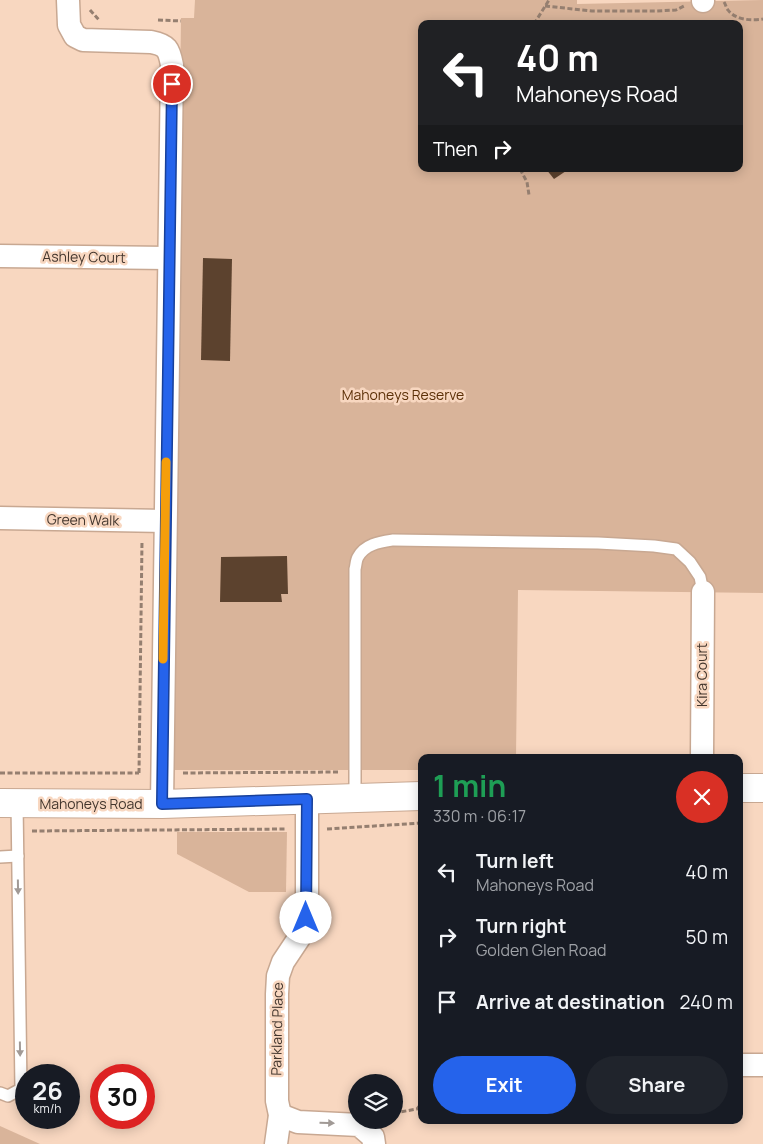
<!DOCTYPE html>
<html lang="en">
<head>
<meta charset="utf-8">
<style>
	:root { --surface:#171b24; --page:#20242c; --text:#f1f3f6; --muted:#9ea1a6; --accent:#2563eb }
	body { margin:0; font-family:Manrope,sans-serif; background:var(--page); color:var(--text); height:100vh; display:flex; flex-direction:column; font-size:19px; white-space:nowrap }
	* { box-sizing:border-box; margin:0 }
	p { font-size:16px; color:var(--muted) }
	.icon { flex:none; width:28px; height:28px; fill:none; stroke:currentColor; stroke-width:2; stroke-linecap:round; stroke-linejoin:round }
	.map { position:relative; flex:1; overflow:hidden }
	.sheet { position:absolute; left:418px; top:754px; width:325px; height:370px; display:flex; flex-direction:column; background:var(--surface); border-radius:10px; box-shadow:0 2px 12px #0003 }
	.sheet>* { flex:none }
	.hud { position:absolute; left:418px; top:20px; width:325px; height:152px; border-radius:10px; box-shadow:0 2px 12px #0003; background:#202124; color:#fff; overflow:hidden }
	.buttons { position:absolute; left:348px; top:1074px; display:grid; gap:10px }
	.buttons a { display:grid; place-items:center; width:55px; height:55px; border-radius:50%; background:var(--surface); box-shadow:0 2px 12px #0003; font-size:25px }
	.speed { position:absolute; left:15px; top:1064px; display:flex; gap:10px; font-size:25px; font-weight:700; text-align:center }
	.speed>* { display:grid; place-content:center; width:65px; height:65px; border-radius:50%; background:var(--surface); box-shadow:0 2px 12px #0003; line-height:1 }
	.speed small { font-size:12px; font-weight:400 }
	.speed .limit { border:8px solid #d22; background:#fff; color:#111 }
	.pin { position:absolute; display:grid; place-items:center; width:42px; height:42px; color:#fff; margin:-21px; border:2px solid #fff; border-radius:50%; box-shadow:0 1px 5px #0007 }
	.me { position:absolute; width:55px; margin:-28px; rotate:0deg; stroke-linejoin:round; filter:drop-shadow(0 0 4px #0008) }
	.turn { display:flex; align-items:center; gap:18px; height:105px; padding:0 15px; font-size:22px }
	.turn .icon { width:65px; height:65px; stroke-width:2.5 }
	.turn b { display:block; font-size:35px; line-height:42px }
	.then { display:flex; align-items:center; height:48px; padding:0 15px; background:#0003; gap:10px; font-size:19px }
	.round { display:grid; place-items:center; flex:none; width:52px; height:52px; border-radius:26px; background:var(--page) }
	.summary { display:flex; align-items:center; justify-content:space-between; height:85px; padding:0 15px }
	h1 { font-size:30px; font-weight:700; line-height:38px; color:#1e9e55 }
	.button { display:flex; gap:10px; margin-top:auto; padding:10px 15px }
	.button a { flex:1; height:58px; border-radius:30px; background:var(--accent); color:#fff; font-size:20px; font-weight:700; line-height:58px; text-align:center }
	.button a+a { background:var(--page); color:var(--text) }
	ul { padding:0; list-style:none }
	li { display:flex; align-items:center; gap:15px; height:65px; padding:0 15px }
	li div { flex:1 }
	li b { display:block; font-size:19px }
	li em { font-style:normal }
	.map>svg:first-child { display:block }
	.green { fill:#d9b49a; fill-rule:evenodd }
	.building { fill:#5c422e }
	.lines { fill:none; stroke-linecap:round; stroke-linejoin:round }
	.service-casing { stroke:#c8a892; stroke-width:14 }
	.minor-casing { stroke:#c8a892; stroke-width:25 }
	.secondary-casing { stroke:#c8a892; stroke-width:30 }
	.path { stroke:#957f70; stroke-width:3; stroke-dasharray:5 2.5; stroke-linecap:butt }
	.service { stroke:#fff; stroke-width:11 }
	.minor { stroke:#fff; stroke-width:22 }
	.secondary { stroke:#fff; stroke-width:28 }
	.oneway { fill:#a19a96 }
	.route-casing { stroke:#184099; stroke-width:12 }
	.route { stroke:#2563eb; stroke-width:9 }
	.slow { stroke:#f59e0b; stroke-width:9 }
	.labels { text-anchor:middle; stroke-width:5; stroke-linejoin:round; paint-order:stroke }
	.street-label { font-size:14px; fill:#43362d; stroke:#f8d7c0 }
	.park-label { font-size:14px; fill:#5c3007; stroke:#f8d7c0 }
</style>
</head>
<body>
<div class="map">
<svg width="763" height="1144" viewBox="0 0 763 1144">
	<rect width="100%" height="100%" fill="#f8d7c0"/>
	<g class="green">
		<path d="M195,0H577V4L763,0V593L518,590L516,757L421,758V770H171L181,18H194ZM421,24H739V169H421Z"/>
		<polygon points="177,832 287,832 286,892 249,892 177,854"/>
		<polygon points="0,1126 40,1144 0,1144"/>
	</g>
	<g class="building">
		<polygon points="546,169 569,169 554,179"/>
		<polygon points="203,258 232,259 230,361 201,360"/>
		<polygon points="287,556 288,594 281,594 282,602 220,602 221,557"/>
	</g>
	<g class="lines">
		<defs>
			<g id="service">
				<path d="M355,798V569C356,566 356,560 358,557C365,544 380,542 393,540L598,543L654,546L676,549L690,562L700,577L703,592"/>
				<polyline points="0,857 18,856"/>
				<polyline points="0,1093 8,1096 21,1089 17,803"/>
			</g>
			<g id="minor">
				<path d="M68,0L69,25L75,36L83,40L151,42C167,45 169,49 172,65L162,804"/>
				<polyline points="703,1 703,0"/>
				<polyline points="0,256 168,258"/>
				<polyline points="0,518 165,521"/>
				<polyline points="702,758 703,592"/>
				<polyline points="739,1065 763,1065"/>
				<polyline points="280,1115 298,1122 359,1125 373,1137 374,1144"/>
				<polyline points="276,1144 280,1115 277,1101 277,994 278,976 283,962 301,935 307,918 307,799"/>
			</g>
			<g id="secondary">
				<polyline points="739,788 763,788"/>
				<polyline points="0,803 162,804 421,796"/>
			</g>
		</defs>
		<use href="#service" class="service-casing"/>
		<use href="#minor" class="minor-casing"/>
		<use href="#secondary" class="secondary-casing"/>
		<g class="path">
			<path d="M724,2C726,5 726,8 728,10C735,20 752,21 763,19"/>
			<polyline points="545,6 592,11 657,11 676,10 684,6"/>
			<polyline points="90,10 99,20"/>
			<polyline points="158,20 181,21"/>
			<polyline points="534,24 549,0"/>
			<polyline points="520,169 527,182 529,195"/>
			<polyline points="0,773 139,773"/>
			<polyline points="139,773 142,541"/>
			<polyline points="183,773 339,772"/>
			<polyline points="327,829 421,823"/>
			<polyline points="32,831 286,829"/>
			<polyline points="394,1113 417,1109 421,1104"/>
		</g>
		<use href="#service" class="service"/>
		<use href="#minor" class="minor"/>
		<use href="#secondary" class="secondary"/>
	</g>
	<defs><path id="oneway-solid" d="M-6-.8H1V-3.2L6.5 0L1 3.2V.8H-6Z" transform="scale(1.25)"/></defs>
	<g class="oneway">
		<use href="#oneway-solid" transform="translate(18 887) rotate(89)"/>
		<use href="#oneway-solid" transform="translate(20 1049) rotate(89)"/>
		<use href="#oneway-solid" transform="translate(327 1123) rotate(2)"/>
	</g>
	<g class="lines">
		<defs>
			<polyline id="route" points="172,84 162,804 307,799 306,918"/>
		</defs>
		<use href="#route" class="route-casing"/>
		<use href="#route" class="route"/>
		<polyline class="slow" points="163,659 166,462"/>
	</g>
	<g class="labels">
		<g class="street-label">
			<text transform="translate(84 257) rotate(1)" y="5">Ashley Court</text>
			<text transform="translate(83 520) rotate(1)" y="5">Green Walk</text>
			<text transform="translate(702 675) rotate(-90)" y="5">Kira Court</text>
			<text x="91" y="809">Mahoneys Road</text>
			<text transform="translate(277 1029) rotate(-89)" y="5">Parkland Place</text>
		</g>
		<g class="park-label">
			<text x="403" y="400">Mahoneys Reserve</text>
		</g>
	</g>
</svg>
<div class="buttons">
<a><svg class="icon" aria-label="layers" viewBox="0 0 24 24"><path d="M12 4l9 5-9 5-9-5zM3 14l9 5 9-5"/></svg></a>
</div>
<div class="speed"><div>26<small>km/h</small></div><div class="limit">30</div></div>
<div class="pin" style="left:172px;top:84px;background:#d93025"><svg class="icon" aria-label="arrive" viewBox="0 0 24 24"><path d="M6 21V4h12l-3 4 3 4H6"/></svg></div>
<svg class="me" style="left:306px;top:918px" viewBox="-20 -20 40 40"><circle r="19" fill="#fff"/><path d="M0-13L10 11 0 6-10 11z" fill="#2563eb"/></svg>
<div class="hud">
<div class="turn"><svg class="icon" aria-label="left" viewBox="0 0 24 24"><path d="M17 20v-9H6M10 6l-5 5 5 5"/></svg><div><b>40 m</b>Mahoneys Road</div></div>
<div class="then">Then<svg class="icon" aria-label="right" viewBox="0 0 24 24"><path d="M7 20v-9h11M14 6l5 5-5 5"/></svg></div>
</div>
<section class="sheet">
<div class="summary"><div><h1>1 min</h1><p>330 m · 06:17</p></div><a class="round" style="background:#d93025;color:#fff"><svg class="icon" aria-label="close" viewBox="0 0 24 24"><path d="M6 6l12 12M18 6L6 18"/></svg></a></div>
<ul>
<li><svg class="icon" aria-label="left" viewBox="0 0 24 24"><path d="M17 20v-9H6M10 6l-5 5 5 5"/></svg><div><b>Turn left</b><p>Mahoneys Road</p></div><em>40 m</em></li>
<li><svg class="icon" aria-label="right" viewBox="0 0 24 24"><path d="M7 20v-9h11M14 6l5 5-5 5"/></svg><div><b>Turn right</b><p>Golden Glen Road</p></div><em>50 m</em></li>
<li><svg class="icon" aria-label="arrive" viewBox="0 0 24 24"><path d="M6 21V4h12l-3 4 3 4H6"/></svg><div><b>Arrive at destination</b></div><em>240 m</em></li>
</ul>
<div class="button"><a>Exit</a><a>Share</a></div>
</section>
</div>
</body>
</html>
